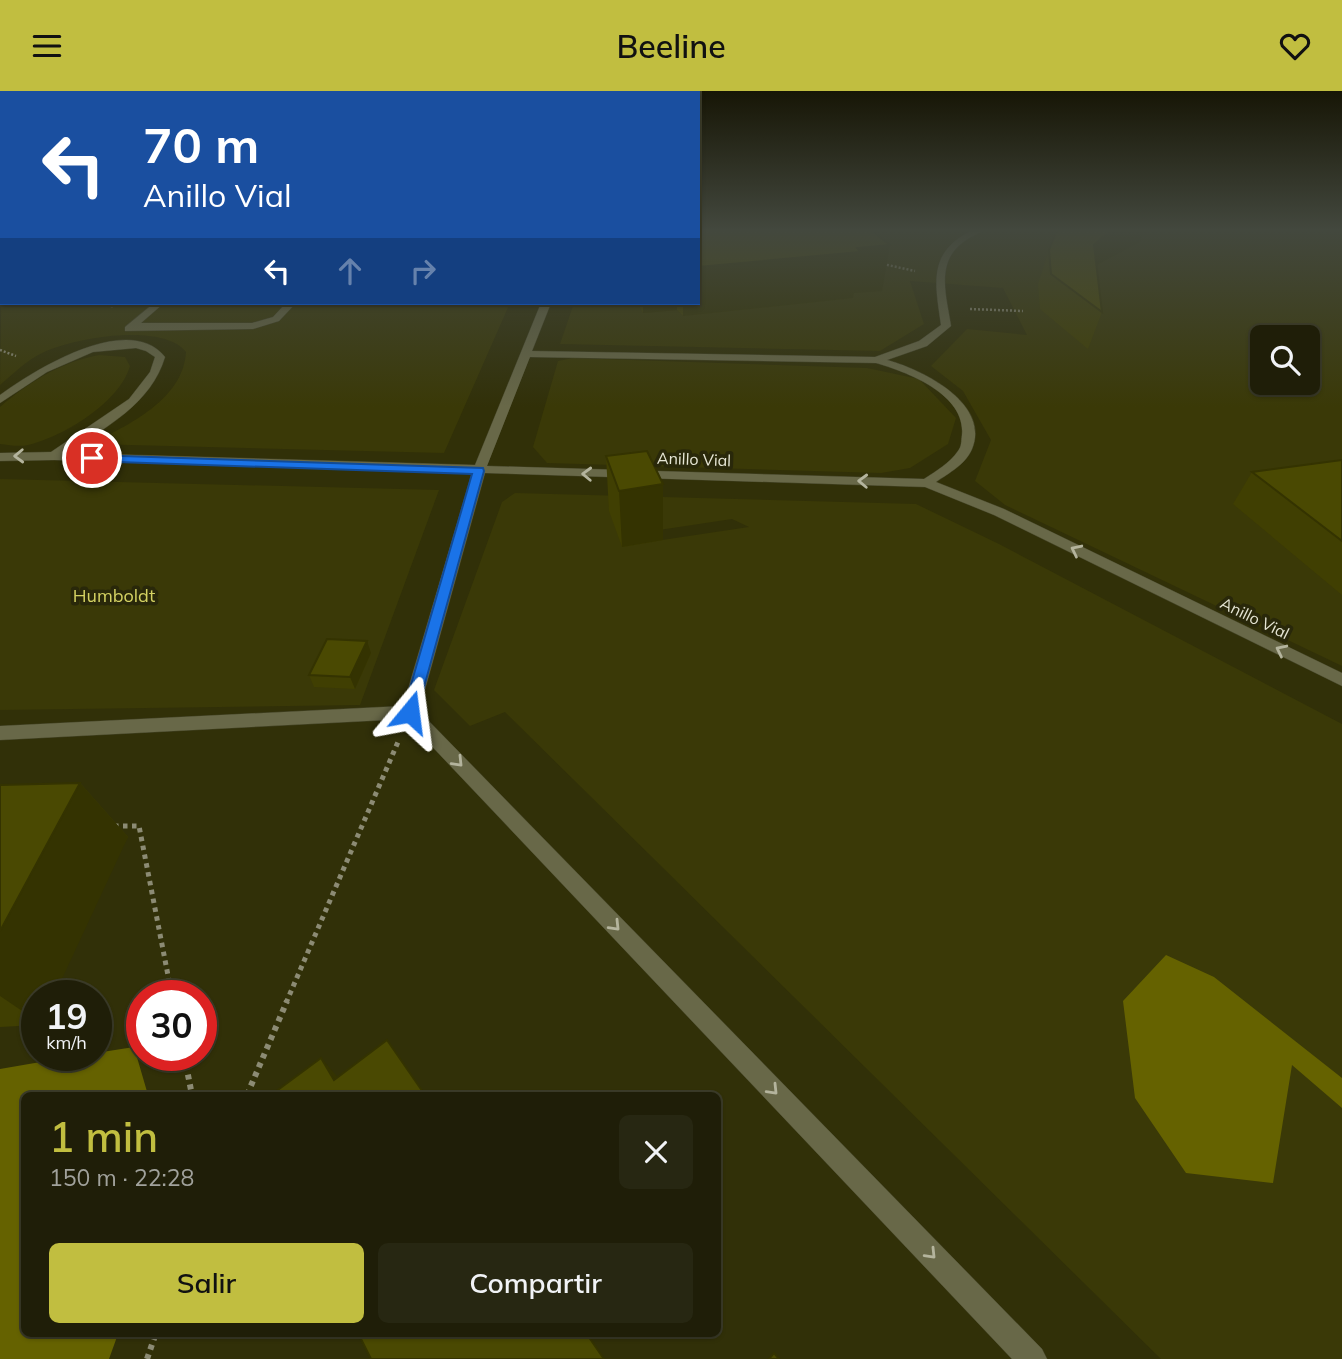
<!DOCTYPE html>
<html lang="es">
<head>
<meta charset="utf-8">
<style>
	:root { --surface:#1f1e08; --page:#272712; --text:#f1f3f6; --muted:#a1a29c; --line:#3c3c29; --accent:#c1be40 }
	body { margin:0; font-family:Mulish,sans-serif; background:var(--page); color:var(--text); height:100vh; display:flex; flex-direction:column; font-size:26px; white-space:nowrap }
	* { box-sizing:border-box; margin:0 }
	p { font-size:23px; color:var(--muted) }
	.icon { flex:none; width:38px; height:38px; fill:none; stroke:currentColor; stroke-width:2; stroke-linecap:round; stroke-linejoin:round }
	.map { position:relative; flex:1; overflow:hidden }
	.drawer { position:absolute; left:21px; top:1001px; width:700px; height:245px; display:flex; flex-direction:column; background:var(--surface); border-radius:10px; box-shadow:0 2px 5px #0004,0 0 0 2px var(--line) }
	.drawer>* { flex:none }
	.guide { position:absolute; left:0px; top:0px; width:700px; height:214px; box-shadow:0 2px 5px #0004,0 0 0 2px var(--line); background:#1a4fa0; color:#fff; overflow:hidden }
	.tools { position:absolute; left:1250px; top:234px; display:grid; gap:14px }
	.tools a { display:grid; place-items:center; width:70px; height:70px; border-radius:10px; background:var(--surface); box-shadow:0 2px 5px #0004,0 0 0 2px var(--line); font-size:35px }
	.speed { position:absolute; left:21px; top:889px; display:flex; gap:14px; font-size:35px; font-weight:700; text-align:center }
	.speed>* { display:grid; place-content:center; width:91px; height:91px; border-radius:50%; background:var(--surface); box-shadow:0 2px 5px #0004,0 0 0 2px var(--line); line-height:1 }
	.speed small { font-size:18px; font-weight:400 }
	.speed .limit { border:10px solid #d22; background:#fff; color:#111 }
	.pin { position:absolute; display:grid; place-items:center; width:60px; height:60px; color:#fff; margin:-30px; border:4px solid #fff; border-radius:50%; box-shadow:0 2px 7px #0007 }
	.me { position:absolute; width:77px; margin:-38px; rotate:16deg; stroke-linejoin:round; filter:drop-shadow(0 0 5px #0008) }
	.turn { display:flex; align-items:center; gap:24px; height:147px; padding:0 28px; font-size:32px }
	.turn .icon { width:91px; height:91px; stroke-width:2.5 }
	.turn b { display:block; font-size:49px; line-height:60px }
	.lanes { display:flex; align-items:center; height:66px; padding:0 28px; background:#0003; justify-content:center; gap:35px; direction:ltr }
	.lanes .off { opacity:.35 }
	.round { display:grid; place-items:center; flex:none; width:74px; height:74px; border-radius:10px; background:var(--page) }
	.headline { display:flex; align-items:center; justify-content:space-between; height:119px; padding:0 28px }
	h1 { font-size:42px; font-weight:600; line-height:52px; color:var(--accent) }
	.cta { display:flex; gap:14px; margin-top:auto; padding:14px 28px }
	.cta a { flex:1; height:80px; border-radius:10px; background:var(--accent); color:#111; font-size:28px; font-weight:600; line-height:80px; text-align:center }
	.cta a+a { background:var(--page); color:var(--text) }
	header { display:flex; justify-content:space-between; align-items:center; height:91px; padding:0 28px; background:var(--accent); color:#111; font-size:32px; font-weight:600 }
	.map>svg:first-child { display:block }
	.built { fill:#313008; fill-rule:evenodd }
	.green { fill:#3a3907; fill-rule:evenodd }
	.forest { fill:#656200 }
	.lines { fill:none; stroke-linecap:round; stroke-linejoin:round }
	.minor-casing { stroke:#434326; stroke-width:1 }
	.path-far2 { stroke:#8c8b74; stroke-width:2.5; stroke-dasharray:2 2; stroke-linecap:butt }
	.path-far1 { stroke:#8c8b74; stroke-width:5; stroke-dasharray:4.5 4.5; stroke-linecap:butt }
	.path { stroke:#8c8b74; stroke-width:6; stroke-dasharray:5 5; stroke-linecap:butt }
	.minor { fill:#686848; fill-rule:evenodd }
	.wall { fill:#403f02 }
	.shaded-wall { fill:#343301 }
	.building { fill:#4a4902; stroke:#343301; stroke-width:2 }
	.oneway { stroke:#b4b49d }
	.route { fill:#1a73e8; stroke:#114b97; stroke-width:2 }
	.labels { text-anchor:middle; stroke-width:7; stroke-linejoin:round; paint-order:stroke }
	.far-street-label { font-size:16px; fill:#e6e6d5; stroke:#29280a }
	.park-label { font-size:18px; fill:#d3d162; stroke:#29280a }
</style>
</head>
<body>
<header><svg class="icon" aria-label="menu" viewBox="0 0 24 24"><path d="M4 6h16M4 12h16M4 18h16"/></svg>Beeline<svg class="icon" aria-label="heart" viewBox="0 0 24 24"><path d="M12 20l-8-8c-3-5 5-10 8-4 3-6 11-1 8 4z"/></svg></header>
<div class="map">
<svg width="1342" height="1268" viewBox="0 0 1342 1268">
	<rect width="100%" height="100%" fill="#29280a"/>
	<path class="built" d="M0,138L2,212H698L1342,138V1268H0ZM1262,247H1307V292H1262ZM37,905H96V964H37ZM142,905H201V964H142ZM24,1004H718V1242H24Z"/>
	<g class="green">
		<path d="M812,138H1342V575L1005,414L975,390L991,349L963,300L931,275L967,238L1027,244L1003,197L910,190L924,233L880,260L560,253L574,212H637L644,222L677,219L683,225ZM1262,247H1307V292H1262Z"/>
		<path d="M2,159V212H510L444,362L91,353C128,334 183,309 186,261C163,231 74,247 44,261C27,269 14,282 0,294Z"/>
		<path d="M99,264L125,266L130,275C120,311 63,346 28,354C19,356 9,354 0,353V316C29,291 61,271 99,264Z"/>
		<polygon points="573,267 867,277 919,288 956,327 948,353 910,377 881,382 547,372 533,356 558,270"/>
		<polygon points="0,388 439,399 360,614 0,619"/>
		<path d="M515,402L916,413L999,453L1342,633V1268H1161L505,621L470,635L434,599L502,411ZM610,420L659,439L732,428L749,436L622,455Z"/>
	</g>
	<g class="forest">
		<polygon points="1166,864 1214,886 1342,987 1342,1017 1292,974 1273,1092 1186,1082 1135,1007 1123,910"/>
		<polygon points="134,956 148,1004 24,1004 24,1242 118,1243 109,1268 0,1268 0,978 81,964 96,964 96,962"/>
	</g>
	<g class="lines">
		<defs>
			<g id="minor">
				<path d="M975,138H986C978,143 969,146 962,152C935,173 947,207 951,235L927,255L887,269C921,278 991,312 972,358C966,373 949,382 936,391L1004,418L1342,582V595L994,424L925,396L485,382L419,620L1042,1258L1047,1268H1012L406,628L0,649V635L403,615L472,382L54,369L0,370V362L51,361L129,308L150,281L155,266L146,260L136,257L93,261L47,281L0,312V304C34,279 129,220 165,266C151,313 106,336 67,362L475,374L541,212H551L532,260L875,266L919,250L941,234C935,191 927,160 975,138ZM530,266L876,272C907,281 966,303 962,344C961,350 962,355 958,360C950,372 936,380 924,388L487,375Z"/>
				<polygon points="154,212 164,212 141,232 252,232 273,226 286,212 296,212 279,230 253,238 125,240 125,236"/>
			</g>
		</defs>
		<use href="#minor" class="minor-casing"/>
		<g class="path-far2">
			<polyline points="883,173 915,180"/>
			<polyline points="55,212 113,215"/>
			<polyline points="970,218 1023,220"/>
			<polyline points="0,259 16,265"/>
		</g>
		<g class="path-far1">
			<polyline points="114,735 139,735 172,905"/>
			<polyline points="286,912 398,651"/>
		</g>
		<g class="path">
			<polyline points="184,964 192,1004"/>
			<polyline points="247,1004 287,910"/>
			<polyline points="147,1268 156,1242"/>
		</g>
		<use href="#minor" class="minor"/>
	</g>
	<g class="wall">
		<rect x="0" y="138" width="2" height="56"/>
		<polygon points="1057,138 1145,138 1140,151 1096,175 1102,221 1088,258 1040,218 1038,193 1049,159"/>
		<polygon points="882,200 854,202 853,207 683,225 677,219 643,222 637,212 698,212"/>
		<polygon points="166,212 248,212 246,214 166,213"/>
		<polygon points="606,365 663,393 663,449 622,456 609,420"/>
		<polygon points="1342,369 1342,504 1233,413 1252,381"/>
		<polygon points="371,562 355,598 314,596 309,584"/>
		<polygon points="80,692 128,746 37,905 37,934 0,936 0,694"/>
	</g>
	<g class="shaded-wall">
		<polygon points="1115,138 1145,138 1140,151 1097,174 1082,188 1094,154 1109,141"/>
		<polygon points="890,154 882,200 854,202 853,207 683,225 683,212 698,212 698,176"/>
		<polygon points="643,212 677,212 677,219 643,222"/>
		<polygon points="663,393 663,449 622,456 619,400"/>
		<polygon points="367,550 371,562 355,598 350,586"/>
		<polygon points="80,692 128,746 54,905 37,905 37,930 0,905 0,840"/>
		<polygon points="321,967 348,998 334,989"/>
	</g>
	<g class="building">
		<polygon points="0,138 2,138 2,154 0,153"/>
		<polygon points="698,138 870,138 890,154 857,157 860,161 698,176"/>
		<polygon points="1057,138 1115,138 1109,141 1094,154 1102,221 1051,183 1049,159"/>
		<polygon points="647,360 663,393 619,400 606,365"/>
		<polygon points="1342,369 1342,450 1252,381"/>
		<polygon points="327,548 367,550 350,586 309,584"/>
		<polygon points="80,692 0,840 0,694"/>
		<polygon points="387,949 425,1004 271,1004 321,967 334,989"/>
		<polygon points="358,1242 586,1242 604,1268 371,1268"/>
		<polygon points="774,1262 779,1268 769,1268"/>
	</g>
	<defs><path id="oneway-chevron" d="M-2-3.5L2.5 0L-2 3.5" fill="none" stroke-width="1.6" stroke-linecap="round" stroke-linejoin="round" transform="scale(1.75)"/></defs>
	<g class="oneway">
		<use href="#oneway-chevron" transform="translate(19 365) rotate(178)"/>
		<use href="#oneway-chevron" transform="translate(587 383) rotate(-178)"/>
		<use href="#oneway-chevron" transform="translate(863 390) rotate(-178)"/>
		<use href="#oneway-chevron" transform="translate(1076 459) rotate(-154)"/>
		<use href="#oneway-chevron" transform="translate(1281 559) rotate(-154)"/>
		<use href="#oneway-chevron" transform="translate(458 671) rotate(46)"/>
		<use href="#oneway-chevron" transform="translate(615 835) rotate(46)"/>
		<use href="#oneway-chevron" transform="translate(773 999) rotate(46)"/>
		<use href="#oneway-chevron" transform="translate(931 1163) rotate(46)"/>
	</g>
	<linearGradient id="sky" x2="0" y2="1"><stop stop-color="#171606"/><stop offset="0.44" stop-color="#43483e"/><stop offset="1" stop-color="#43483e" stop-opacity="0"/></linearGradient>
	<rect width="1342" height="316" fill="url(#sky)"/>
	<polygon class="route" points="92,364 483,377 484,380 416,625 405,625 403,621 472,383 88,370 86,367"/>
	<g class="labels">
		<g class="far-street-label">
			<text transform="translate(694 368) rotate(2)" y="6">Anillo Vial</text>
			<text transform="translate(1255 527) rotate(26)" y="6">Anillo Vial</text>
		</g>
		<g class="park-label">
			<text x="114" y="511">Humboldt</text>
		</g>
	</g>
</svg>
<div class="tools">
<a><svg class="icon" aria-label="search" viewBox="0 0 24 24"><circle cx="10" cy="10" r="6"/><path d="M15 15l6 6"/></svg></a>
</div>
<div class="speed"><div>19<small>km/h</small></div><div class="limit">30</div></div>
<div class="pin" style="left:92px;top:367px;background:#d93025"><svg class="icon" aria-label="arrive" viewBox="0 0 24 24"><path d="M6 21V4h12l-3 4 3 4H6"/></svg></div>
<svg class="me" style="left:410px;top:621px" viewBox="-20 -20 40 40"><path d="M0-17L14 15 0 8-14 15z" fill="#1a73e8" stroke="#fff" stroke-width="4"/></svg>
<div class="guide">
<div class="turn"><svg class="icon" aria-label="left" viewBox="0 0 24 24"><path d="M17 20v-9H6M10 6l-5 5 5 5"/></svg><div><b>70 m</b>Anillo Vial</div></div>
<div class="lanes"><svg class="icon" aria-label="left" viewBox="0 0 24 24"><path d="M17 20v-9H6M10 6l-5 5 5 5"/></svg><svg class="icon off" aria-label="ahead" viewBox="0 0 24 24"><path d="M12 20V5M6 11l6-6 6 6"/></svg><svg class="icon off" aria-label="right" viewBox="0 0 24 24"><path d="M7 20v-9h11M14 6l5 5-5 5"/></svg></div>
</div>
<section class="drawer">
<div class="headline"><div><h1>1 min</h1><p>150 m · 22:28</p></div><a class="round"><svg class="icon" aria-label="close" viewBox="0 0 24 24"><path d="M6 6l12 12M18 6L6 18"/></svg></a></div>
<div class="cta"><a>Salir</a><a>Compartir</a></div>
</section>
</div>
</body>
</html>
